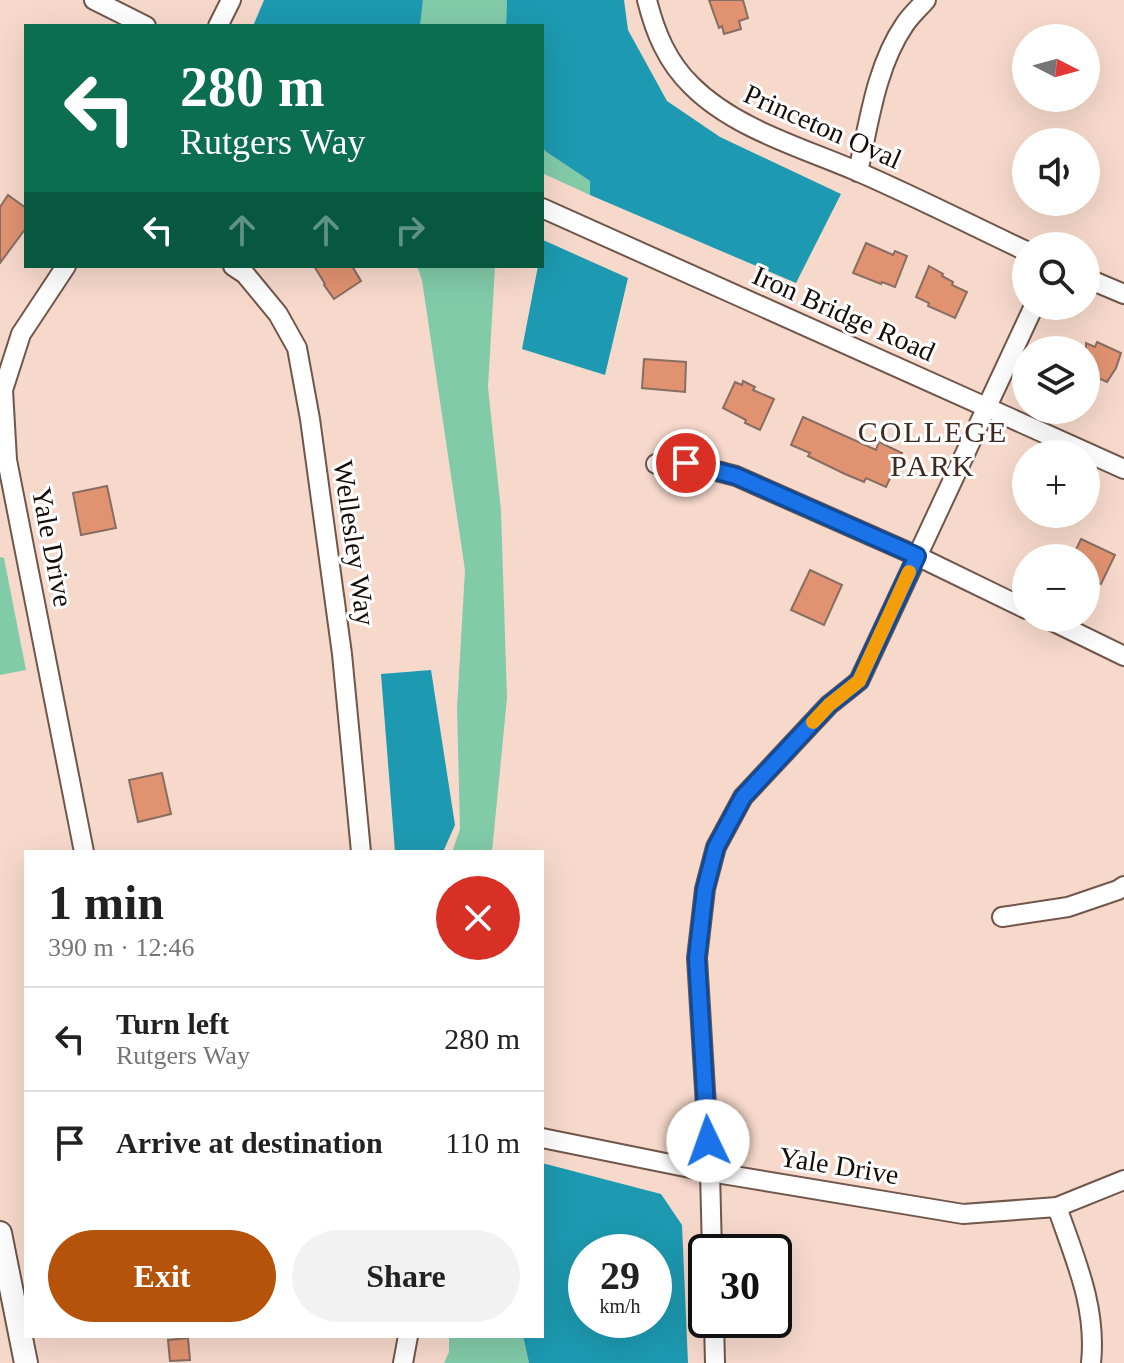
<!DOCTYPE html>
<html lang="en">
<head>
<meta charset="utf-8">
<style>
	:root { --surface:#fff; --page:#f2f2f2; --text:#222; --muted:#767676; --line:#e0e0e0; --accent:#b45309 }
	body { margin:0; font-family:Georgia,serif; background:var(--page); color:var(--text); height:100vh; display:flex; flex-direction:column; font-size:30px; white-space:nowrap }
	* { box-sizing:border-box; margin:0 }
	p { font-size:26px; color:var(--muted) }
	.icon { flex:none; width:44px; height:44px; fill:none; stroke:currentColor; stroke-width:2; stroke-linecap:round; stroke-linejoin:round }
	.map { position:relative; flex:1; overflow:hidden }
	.side { position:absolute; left:24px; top:850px; width:520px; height:488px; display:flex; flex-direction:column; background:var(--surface); border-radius:0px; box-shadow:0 8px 32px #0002 }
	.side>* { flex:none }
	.guide { position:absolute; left:24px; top:24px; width:520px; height:244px; border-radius:0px; box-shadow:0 8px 32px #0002; background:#0b6e4f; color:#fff; overflow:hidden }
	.needle { width:52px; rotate:96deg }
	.fabs { position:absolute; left:1012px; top:24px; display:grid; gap:16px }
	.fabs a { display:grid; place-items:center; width:88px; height:88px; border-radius:50%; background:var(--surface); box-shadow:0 8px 32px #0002; font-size:40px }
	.speed { position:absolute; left:568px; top:1234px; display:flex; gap:16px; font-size:40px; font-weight:700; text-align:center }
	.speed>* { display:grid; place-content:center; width:104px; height:104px; border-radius:50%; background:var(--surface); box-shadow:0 8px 32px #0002; line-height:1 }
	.speed small { font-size:20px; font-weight:400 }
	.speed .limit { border:4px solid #111; border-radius:12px; background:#fff; color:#111 }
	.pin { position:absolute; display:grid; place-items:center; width:68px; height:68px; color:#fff; margin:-34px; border:4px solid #fff; border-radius:50%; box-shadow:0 2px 8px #0007 }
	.me { position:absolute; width:88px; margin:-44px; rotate:357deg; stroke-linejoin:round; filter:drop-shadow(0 0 6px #0008) }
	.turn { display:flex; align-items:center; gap:28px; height:168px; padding:0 24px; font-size:36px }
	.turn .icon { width:104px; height:104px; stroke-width:2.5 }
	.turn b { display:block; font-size:56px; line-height:68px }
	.lanes { display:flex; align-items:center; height:76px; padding:0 24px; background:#0003; justify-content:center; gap:40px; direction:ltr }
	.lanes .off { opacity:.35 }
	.round { display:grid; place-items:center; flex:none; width:84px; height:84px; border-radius:42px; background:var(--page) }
	.overview { display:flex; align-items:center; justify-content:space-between; height:136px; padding:0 24px }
	h1 { font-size:48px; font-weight:700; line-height:60px }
	.cta { display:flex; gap:16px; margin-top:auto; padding:16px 24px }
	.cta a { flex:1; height:92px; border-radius:48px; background:var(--accent); color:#fff; font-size:32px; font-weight:700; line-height:92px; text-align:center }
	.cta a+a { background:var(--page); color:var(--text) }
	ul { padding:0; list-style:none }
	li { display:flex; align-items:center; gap:24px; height:104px; padding:0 24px; border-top:2px solid var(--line) }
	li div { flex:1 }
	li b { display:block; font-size:30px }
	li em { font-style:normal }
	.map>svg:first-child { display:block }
	.green { fill:#82cba9 }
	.water { fill:#1d9ab1; fill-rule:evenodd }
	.building { fill:#e19371; stroke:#876d62; stroke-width:2 }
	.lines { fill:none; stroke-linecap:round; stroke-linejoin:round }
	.minor-casing { stroke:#70564b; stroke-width:22 }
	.major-casing { stroke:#70564b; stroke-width:26 }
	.minor { stroke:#fff; stroke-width:18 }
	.major { stroke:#fff; stroke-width:22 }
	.route-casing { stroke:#114b97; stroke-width:20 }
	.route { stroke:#1a73e8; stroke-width:14 }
	.slow { stroke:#f59e0b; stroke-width:14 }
	.labels { text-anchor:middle; stroke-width:6; stroke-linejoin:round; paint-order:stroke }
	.street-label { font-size:28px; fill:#160c08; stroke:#fff }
	.neighbourhood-label { font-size:30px; letter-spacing:2px; fill:#402a20; stroke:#fff }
</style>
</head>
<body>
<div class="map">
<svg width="1124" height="1363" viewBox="0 0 1124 1363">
	<rect width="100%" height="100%" fill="#f7d9cc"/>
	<g class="green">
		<polygon points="423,0 507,0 506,26 420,26"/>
		<polygon points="542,145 545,151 590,181 590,195 542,173"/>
		<polygon points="417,266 495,266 488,387 501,511 507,698 492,852 452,852 460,829 457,708 465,570 422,280"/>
		<polygon points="0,557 4,558 26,670 0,675"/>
		<polygon points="449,1336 523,1336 529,1363 444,1363 449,1352"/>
	</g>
	<g class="water">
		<polygon points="264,0 423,0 420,26 253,26"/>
		<polygon points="507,0 624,0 628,30 667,101 720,137 841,194 796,283 590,195 590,181 545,151 542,145 542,26 506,26"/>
		<polygon points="543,240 628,278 605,375 522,349 538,266 542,266"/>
		<polygon points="431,670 455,825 443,852 395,852 381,674"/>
		<path d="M542,1163L661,1194L682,1225L688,1363H529L523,1336H542ZM654,1252V1320H586V1252Z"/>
	</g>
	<g class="building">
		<polygon points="709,0 743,0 748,18 739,21 741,29 724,34 722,26 719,28"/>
		<polygon points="8,195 26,208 26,228 0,263 0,207"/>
		<polygon points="866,243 893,255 895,251 907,256 895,287 882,282 881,284 853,273"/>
		<polygon points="314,266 352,266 361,281 334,299 324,285 325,284"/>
		<polygon points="929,266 943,274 942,276 953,282 952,285 967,292 955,318 928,306 929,303 916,297"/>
		<polygon points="1097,342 1121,353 1116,368 1107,382 1096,377 1086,401 1086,343 1095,347"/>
		<polygon points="644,359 686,362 685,392 642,388"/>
		<polygon points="743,381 755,387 753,390 774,399 760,430 745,423 746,420 723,408 735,382 742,385"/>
		<polygon points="803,417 876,450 879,442 902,453 886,487 866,478 864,482 845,474 808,456 810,453 791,445"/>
		<polygon points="107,486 116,528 81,535 73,493"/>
		<polygon points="1081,539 1115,555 1101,584 1086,577 1086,558 1072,558"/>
		<polygon points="810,570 842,585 824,625 791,610"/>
		<polygon points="162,773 171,814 138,822 129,780"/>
		<polygon points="188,1338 190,1360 170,1361 168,1340"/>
	</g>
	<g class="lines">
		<defs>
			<g id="minor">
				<polyline points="94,0 146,26"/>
				<path d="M647,0C655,32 667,62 692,86C734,128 800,147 854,170C912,195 969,224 1026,251"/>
				<polyline points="218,26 231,0"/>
				<path d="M858,172C869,122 876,66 905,24C911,15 919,8 926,0"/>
				<polyline points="542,208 1124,469"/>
				<polyline points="66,266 21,334 3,390 7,460 84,852"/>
				<polyline points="233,266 245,274 278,314 297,348 310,419 342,654 361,852"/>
				<polyline points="1086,278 1124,294"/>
				<polyline points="656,464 686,463 736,476 917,556 1026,609"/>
				<polyline points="1046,618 1124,656"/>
				<polyline points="1002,917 1068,907 1118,890 1124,886"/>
				<polyline points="542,1138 710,1172 963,1214 1057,1207 1124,1180"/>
				<path d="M1057,1207C1075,1259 1097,1307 1091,1363"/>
				<polyline points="712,1252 710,1172 697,958 705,889 716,847 743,797 829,705 859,681 1034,306"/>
				<polyline points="714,1320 715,1363"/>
				<polyline points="403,1363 408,1336"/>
			</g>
			<polyline id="major" points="0,1233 26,1363"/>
		</defs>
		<use href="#minor" class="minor-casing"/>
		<use href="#major" class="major-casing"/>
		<use href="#minor" class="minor"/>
		<use href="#major" class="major"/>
	</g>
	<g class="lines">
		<defs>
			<polyline id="route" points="686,463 736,476 917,556 859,681 829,705 743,797 716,847 705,889 697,958 708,1141"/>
		</defs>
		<use href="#route" class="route-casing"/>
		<use href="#route" class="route"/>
		<polyline class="slow" points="813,722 829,705 859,681 909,572"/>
	</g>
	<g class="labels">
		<g class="street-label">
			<text transform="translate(823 126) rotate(24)" y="10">Princeton Oval</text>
			<text transform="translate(844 313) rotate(24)" y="10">Iron Bridge Road</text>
			<text transform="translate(355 543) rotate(82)" y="10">Wellesley Way</text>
			<text transform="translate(53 547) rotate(79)" y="10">Yale Drive</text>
			<text transform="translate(839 1165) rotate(9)" y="10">Yale Drive</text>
		</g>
		<g class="neighbourhood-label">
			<text x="933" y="442">COLLEGE<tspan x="933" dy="34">PARK</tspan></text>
		</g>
	</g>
</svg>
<div class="fabs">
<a><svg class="needle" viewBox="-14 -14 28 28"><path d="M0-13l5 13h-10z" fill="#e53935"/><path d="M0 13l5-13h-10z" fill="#767676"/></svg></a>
<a><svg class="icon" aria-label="sound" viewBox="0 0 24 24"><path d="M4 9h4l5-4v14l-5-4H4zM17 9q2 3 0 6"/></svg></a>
<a><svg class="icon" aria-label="search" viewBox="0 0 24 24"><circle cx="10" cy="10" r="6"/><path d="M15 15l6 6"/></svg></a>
<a><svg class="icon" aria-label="layers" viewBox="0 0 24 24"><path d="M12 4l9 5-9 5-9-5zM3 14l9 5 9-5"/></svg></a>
<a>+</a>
<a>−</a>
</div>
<div class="speed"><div>29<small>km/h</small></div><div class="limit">30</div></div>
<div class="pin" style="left:686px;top:463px;background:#d93025"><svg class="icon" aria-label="arrive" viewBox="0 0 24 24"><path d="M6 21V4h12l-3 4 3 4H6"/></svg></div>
<svg class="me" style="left:708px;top:1141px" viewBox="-20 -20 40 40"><circle r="19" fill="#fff"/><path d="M0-13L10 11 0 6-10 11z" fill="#1a73e8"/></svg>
<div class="guide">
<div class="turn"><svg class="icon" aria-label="left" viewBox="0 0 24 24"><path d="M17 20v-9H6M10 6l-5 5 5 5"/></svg><div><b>280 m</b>Rutgers Way</div></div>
<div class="lanes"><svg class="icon" aria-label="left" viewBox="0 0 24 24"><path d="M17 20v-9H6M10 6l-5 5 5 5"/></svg><svg class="icon off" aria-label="ahead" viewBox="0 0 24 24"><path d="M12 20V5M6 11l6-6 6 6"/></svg><svg class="icon off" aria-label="ahead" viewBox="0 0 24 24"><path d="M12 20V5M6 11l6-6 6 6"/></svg><svg class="icon off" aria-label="right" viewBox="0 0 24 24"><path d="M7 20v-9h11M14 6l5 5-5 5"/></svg></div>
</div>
<section class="side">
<div class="overview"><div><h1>1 min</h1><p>390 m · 12:46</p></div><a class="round" style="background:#d93025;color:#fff"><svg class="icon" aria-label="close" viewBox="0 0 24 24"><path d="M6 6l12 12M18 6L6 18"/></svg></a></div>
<ul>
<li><svg class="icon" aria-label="left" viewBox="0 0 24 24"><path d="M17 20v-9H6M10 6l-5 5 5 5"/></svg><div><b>Turn left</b><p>Rutgers Way</p></div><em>280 m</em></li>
<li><svg class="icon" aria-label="arrive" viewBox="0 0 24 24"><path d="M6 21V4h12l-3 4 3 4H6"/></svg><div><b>Arrive at destination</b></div><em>110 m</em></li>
</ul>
<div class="cta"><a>Exit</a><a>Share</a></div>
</section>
</div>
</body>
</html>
